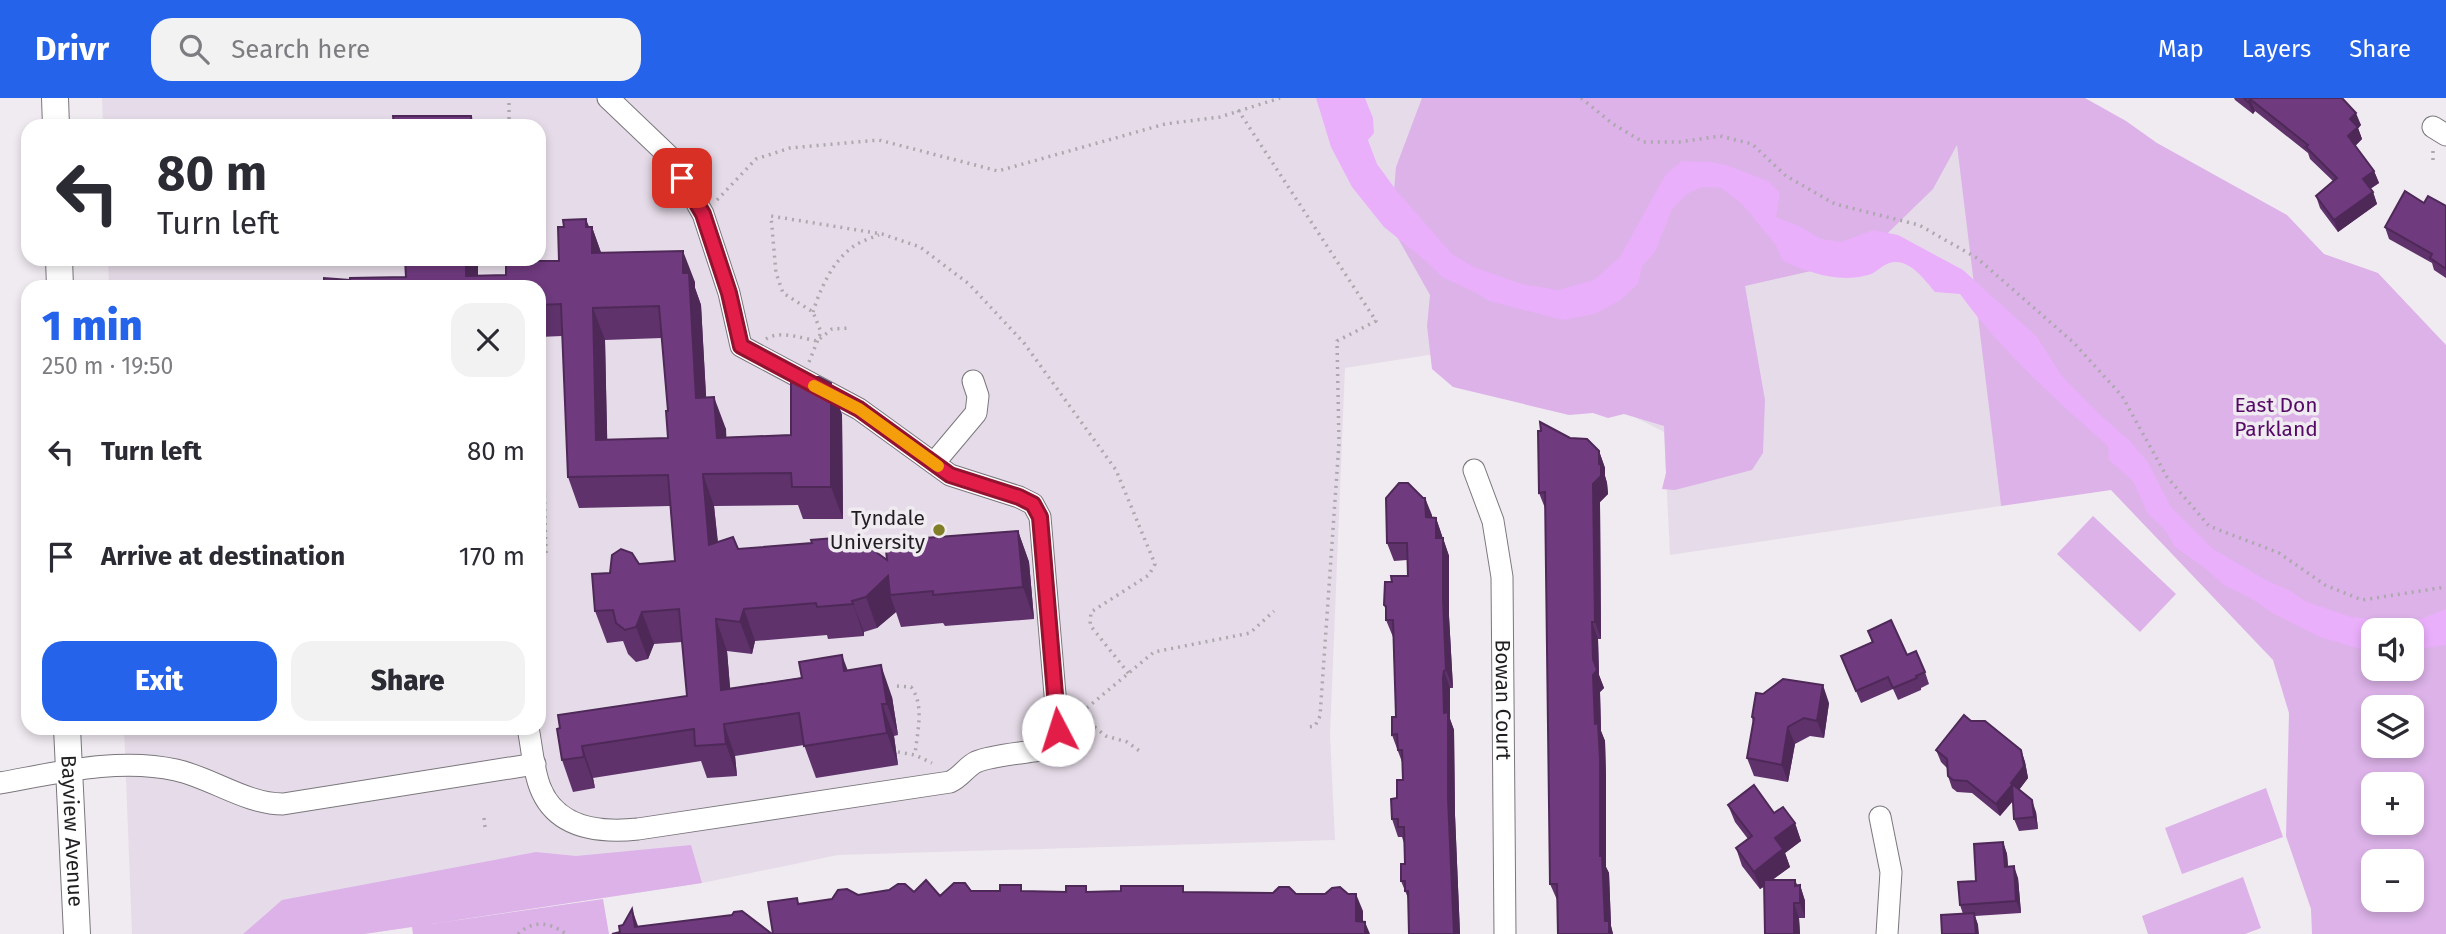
<!DOCTYPE html>
<html lang="en">
<head>
<meta charset="utf-8">
<style>
	:root { --surface:#fff; --page:#f2f2f3; --text:#2b2b33; --muted:#7c7c81; --accent:#2563eb }
	body { margin:0; font-family:"Fira Sans",sans-serif; background:var(--page); color:var(--text); height:100vh; display:flex; flex-direction:column; font-size:26px; white-space:nowrap }
	* { box-sizing:border-box; margin:0 }
	p { font-size:23px; color:var(--muted) }
	.icon { flex:none; width:38px; height:38px; fill:none; stroke:currentColor; stroke-width:2; stroke-linecap:round; stroke-linejoin:round }
	.map { position:relative; flex:1; overflow:hidden }
	.panel { position:absolute; left:21px; top:182px; width:525px; height:455px; display:flex; flex-direction:column; background:var(--surface); border-radius:21px; box-shadow:0 4px 10px #0003 }
	.panel>* { flex:none }
	.top-card { position:absolute; left:21px; top:21px; width:525px; height:147px; border-radius:21px; box-shadow:0 4px 10px #0003; background:#fff; color:var(--text); overflow:hidden }
	.controls { position:absolute; left:2361px; top:520px; display:grid; gap:14px }
	.controls a { display:grid; place-items:center; width:63px; height:63px; border-radius:14px; background:var(--surface); box-shadow:0 4px 10px #0003; font-size:35px }
	.pin { position:absolute; display:grid; place-items:center; width:60px; height:60px; color:#fff; margin:-30px; border-radius:14px; box-shadow:0 4px 10px #0006 }
	.me { position:absolute; width:77px; margin:-38px; rotate:355deg; stroke-linejoin:round; filter:drop-shadow(0 0 5px #0008) }
	.turn { display:flex; align-items:center; gap:24px; height:147px; padding:0 21px; font-size:32px }
	.turn .icon { width:91px; height:91px; stroke-width:2.5 }
	.turn b { display:block; font-size:49px; line-height:60px }
	.round { display:grid; place-items:center; flex:none; width:74px; height:74px; border-radius:21px; background:var(--page) }
	.summary { display:flex; align-items:center; justify-content:space-between; height:119px; padding:0 21px }
	h1 { font-size:42px; font-weight:800; line-height:52px; color:var(--accent) }
	.cta { display:flex; gap:14px; margin-top:auto; padding:14px 21px }
	.cta a { flex:1; height:80px; border-radius:21px; background:var(--accent); color:#fff; font-size:28px; font-weight:800; line-height:80px; text-align:center }
	.cta a+a { background:var(--page); color:var(--text) }
	ul { padding:0; list-style:none }
	li { display:flex; align-items:center; gap:21px; height:105px; padding:0 21px }
	li div { flex:1 }
	li b { display:block; font-size:26px }
	li em { font-style:normal }
	header { display:flex; align-items:center; gap:42px; box-sizing:border-box; height:98px; padding:0 35px; background:var(--accent); color:#fff }
	header strong { font-size:33px }
	nav { display:flex; gap:38px; margin-inline-start:auto; font-size:24px }
	.search { width:490px; height:63px; background:var(--page); display:flex; align-items:center; gap:18px; box-sizing:border-box; padding:0 24px; border-radius:21px; color:var(--muted); font-size:26px }
	.map>svg:first-child { display:block }
	.built { fill:#e6dce9 }
	.green { fill:#dcb2e8; fill-rule:evenodd }
	.water { fill:#eaaffb }
	.lines { fill:none; stroke-linecap:round; stroke-linejoin:round }
	.minor-casing { stroke:#7b777d; stroke-width:23 }
	.major-casing { stroke:#7b777d; stroke-width:28 }
	.path { stroke:#aca8ad; stroke-width:3.5; stroke-dasharray:2 5; stroke-linecap:butt }
	.minor { stroke:#fff; stroke-width:21 }
	.major { stroke:#fff; stroke-width:26 }
	.wall { fill:#5f326c; fill-rule:evenodd }
	.shaded-wall { fill:#4e2958 }
	.building { fill:#6f3a7e; stroke:#4e2958; stroke-width:2; fill-rule:evenodd }
	.route-casing { stroke:#92132f; stroke-width:18 }
	.route { stroke:#e11d48; stroke-width:12 }
	.slow { stroke:#f59e0b; stroke-width:12 }
	.poi-dot { fill:#807f27; stroke:#f0ebf1; stroke-width:2.5 }
	.labels { text-anchor:middle; stroke-width:7; stroke-linejoin:round; paint-order:stroke }
	.park-label { font-size:21px; fill:#540966; stroke:#f0ebf1 }
	.poi-label { font-size:21px; fill:#201e20; stroke:#f0ebf1; text-anchor:end }
	.street-label { font-size:21px; fill:#201e20; stroke:#f0ebf1 }
</style>
</head>
<body>
<header>
<strong>Drivr</strong>
<div class="search"><svg class="icon" aria-label="search" viewBox="0 0 24 24"><circle cx="10" cy="10" r="6"/><path d="M15 15l6 6"/></svg>Search here</div>
<nav><a>Map</a><a>Layers</a><a>Share</a></nav>
</header>
<div class="map">
<svg width="2446" height="836" viewBox="0 0 2446 836">
	<rect width="100%" height="100%" fill="#f0ebf1"/>
	<polygon class="built" points="102,0 1952,0 2001,408 1670,457 1664,334 1493,247 1345,270 1330,637 1335,742 838,757 702,785 364,836 132,836 124,630 539,630 539,189 109,189 108,161 539,161 539,28 103,28"/>
	<g class="green">
		<path d="M1422,0H2085L2126,23L2157,45L2287,117L2324,156L2378,175L2446,247V836H2312L2311,811L2286,738L2289,615L2273,562L2111,392L2001,408L1957,47L1933,91L1860,162L1745,188L1765,302L1763,355L1752,372L1675,392L1662,391L1666,375L1664,328L1624,316L1608,320L1593,315L1569,317L1453,289L1432,271L1427,228L1430,197L1391,128L1396,69ZM2373,532H2412V570H2373ZM2373,609H2412V648H2373ZM2373,686H2412V724H2373ZM2373,763H2412V802H2373Z"/>
		<polygon points="2093,418 2176,496 2140,534 2057,456"/>
		<polygon points="2266,690 2283,739 2182,776 2165,730"/>
		<polygon points="691,747 702,785 431,826 603,801 609,836 413,836 412,829 364,836 243,836 282,802 536,754 576,758"/>
		<polygon points="2243,779 2261,830 2245,836 2148,836 2142,818"/>
	</g>
	<path class="water" d="M1316,0H1365L1373,20L1374,35L1368,42L1377,66L1396,92L1452,156L1474,169L1521,186L1558,192L1594,182L1620,159L1666,76L1682,63L1711,64L1726,67L1768,83L1780,95L1776,119L1801,129L1821,141L1841,144L1873,132L1898,137L1963,172L2037,239L2062,278L2097,314L2130,343L2147,363L2171,409L2213,451L2266,482L2290,493L2307,504L2351,519L2398,524L2421,521L2446,511V547L2412,552V532H2373V555L2320,539L2271,514L2249,499L2225,488L2205,470L2175,449L2166,433L2148,416L2133,383L2109,362L2108,348C2054,300 2002,254 1960,196L1935,194C1924,181 1907,157 1887,166C1880,169 1875,176 1868,177C1839,185 1810,175 1783,163L1776,147L1742,106L1721,90L1702,89L1687,96L1672,111L1655,154L1642,168L1638,186L1619,203L1594,216L1563,222L1489,203L1477,195L1442,179L1427,164L1384,129L1352,89L1331,49Z"/>
	<g class="lines">
		<defs>
			<g id="minor">
				<polyline points="2433,29 2446,37"/>
				<polyline points="934,365 976,315 978,298 973,283"/>
				<path id="s1" d="M1474,372L1493,423L1502,479L1505,836"/>
				<path d="M528,630C532,649 533,671 540,689C556,731 600,735 638,731L950,684C961,679 966,669 976,664C993,657 1023,655 1042,652L1051,647L1058,632L1040,419L1033,406L1019,399L950,377L859,311L741,248L729,195L703,116L672,61L608,0"/>
				<path d="M0,685C56,675 119,659 176,672C212,680 246,706 283,706L535,666"/>
				<polyline points="1880,719 1891,774 1887,836"/>
			</g>
			<g id="major">
				<polyline points="55,0 56,28"/>
				<polyline points="59,161 60,189"/>
				<path id="s2" d="M67,630L77,836"/>
			</g>
		</defs>
		<use href="#minor" class="minor-casing"/>
		<use href="#major" class="major-casing"/>
		<g class="path">
			<polyline points="1581,0 1613,26 1643,44 1679,44 1720,38 1752,46 1786,78 1835,106 1919,127 1977,160 2074,245 2122,298 2167,379 2209,428 2279,455 2325,487 2362,502 2446,489"/>
			<polyline points="1238,12 1376,223 1337,243 1339,345 1320,618 1315,628 1307,629"/>
			<polyline points="509,28 509,0"/>
			<polyline points="2433,53 2433,64"/>
			<polyline points="717,102 756,61 790,50 879,42 998,73 1165,26 1220,19 1280,0"/>
			<path d="M813,214C820,191 833,162 854,148C861,143 871,140 879,137"/>
			<path d="M766,241C779,232 802,240 817,243L832,231L851,230"/>
			<polyline points="809,264 821,234 813,214 783,195 776,175 771,118 882,136 920,149 969,186 1024,245 1116,372 1155,466 1149,477 1091,514 1090,527 1129,576"/>
			<polyline points="544,383 546,455"/>
			<polyline points="539,406 544,398"/>
			<path d="M897,588L911,589C925,607 917,635 915,657"/>
			<polyline points="1078,616 1106,638 1127,644 1141,654"/>
			<polyline points="1076,619 1154,554 1250,535 1274,513"/>
			<polyline points="503,630 504,632"/>
			<polyline points="898,654 915,657 932,665"/>
			<polyline points="484,720 485,729"/>
			<path d="M518,836C533,822 550,824 566,836"/>
		</g>
		<use href="#minor" class="minor"/>
		<use href="#major" class="major"/>
	</g>
	<g class="wall">
		<polygon points="2234,0 2342,0 2361,27 2358,30 2362,41 2355,48 2374,73 2379,85 2370,91 2373,94 2377,106 2338,134 2320,110 2316,98 2333,83 2310,61 2308,55 2255,13 2253,16 2235,2"/>
		<polygon points="2446,108 2446,180 2434,172 2432,165 2389,141 2385,129"/>
		<path d="M589,129H592L601,154L695,184V190L701,207L706,300L726,331V339L791,337L831,285L842,317L843,421H803L798,407L714,408L718,444L738,451L812,445L847,439L848,442L887,462L1018,433L1029,464L1034,521L945,528L943,525L901,529L896,514L877,530L864,534V538L828,541L827,537L755,543L752,556L727,553L730,591L848,572L892,599L898,637L894,638L898,667L816,680L804,647L735,658L737,678L707,680L701,663L593,680L595,690L573,694L562,662L557,631L687,598L682,544L654,546L648,561L636,564L628,556L623,543L607,545L595,513L610,475L639,466L675,463L670,408L579,410L568,379L562,238L539,239V189L350,182L406,179L405,161H478V178L506,177L559,163ZM662,240L668,313V340L607,342L605,242Z"/>
		<polygon points="1570,340 1599,353 1605,370 1605,378 1607,385 1608,396 1600,404 1601,541 1598,541 1599,577 1604,590 1600,594 1601,633 1605,643 1606,679 1606,769 1609,775 1611,828 1613,836 1558,836 1558,804 1550,786 1545,410 1539,395"/>
		<polygon points="1423,400 1425,400 1432,420 1436,420 1449,458 1449,518 1453,590 1450,590 1450,621 1454,632 1455,717 1460,836 1409,836 1408,800 1401,783 1405,766 1404,745 1402,739 1398,739 1392,721 1403,682 1402,664 1392,637 1396,619 1393,539 1386,522 1386,513 1384,507 1392,484 1408,478 1407,462 1394,463 1387,445"/>
		<polygon points="1868,533 1907,557 1925,574 1929,586 1921,590 1921,592 1898,602 1893,591 1861,605 1841,558 1872,544"/>
		<polygon points="1829,605 1824,640 1810,638 1795,646 1788,684 1754,678 1747,660 1753,625 1752,619"/>
		<polygon points="1971,623 2021,652 2025,664 2028,680 2019,692 2036,714 2038,731 2019,733 2014,721 2013,703 2000,718 1972,695 1957,694 1952,690 1948,678 1947,670 1941,664 1936,652"/>
		<polygon points="1728,707 1774,715 1795,725 1801,743 1785,755 1790,769 1772,782 1800,787 1805,803 1805,820 1799,820 1800,836 1765,836 1764,789 1760,791 1742,768 1736,750 1748,741 1735,724"/>
		<polygon points="2003,744 2007,756 2008,769 2018,780 2021,815 1975,818 1978,827 1963,816 1960,807"/>
	</g>
	<g class="shaded-wall">
		<polygon points="2250,1 2255,13 2253,16 2248,4"/>
		<polygon points="2356,15 2361,27 2358,30 2362,41 2353,50 2348,38 2350,21"/>
		<polygon points="2374,73 2379,85 2367,93 2363,81"/>
		<polygon points="2373,94 2377,106 2338,134 2334,122"/>
		<polygon points="586,121 592,136 592,129 603,161 592,155 586,129"/>
		<polygon points="683,153 695,184 695,190 701,207 708,332 696,300 683,175"/>
		<polygon points="466,161 478,161 478,189 466,178"/>
		<polygon points="593,210 605,242 608,374 596,342"/>
		<polygon points="831,285 842,317 843,421 831,389"/>
		<polygon points="714,299 726,331 728,371 717,340"/>
		<polygon points="1599,353 1605,370 1605,378 1607,385 1608,396 1600,404 1601,541 1595,524 1593,386 1599,366"/>
		<polygon points="703,376 714,408 721,478 709,447"/>
		<polygon points="1425,400 1432,417 1432,437 1426,419"/>
		<polygon points="1436,420 1442,438 1443,458 1436,440"/>
		<polygon points="1018,433 1029,464 1034,521 1023,489"/>
		<polygon points="1443,440 1449,458 1449,518 1453,590 1446,572 1443,501"/>
		<polygon points="888,478 890,497 896,514 877,530 866,499"/>
		<polygon points="852,503 864,534 864,538 853,506"/>
		<polygon points="744,511 755,543 752,556 740,524"/>
		<polygon points="642,514 654,546 648,561 636,529"/>
		<polygon points="716,521 727,553 733,624 721,592"/>
		<polygon points="1592,524 1598,541 1599,577 1604,590 1600,594 1601,633 1605,643 1606,679 1606,769 1609,775 1611,828 1613,836 1609,836 1605,823 1600,758"/>
		<polygon points="842,557 854,589 844,573"/>
		<polygon points="881,567 892,599 898,637 887,606"/>
		<polygon points="1444,573 1450,590 1450,621 1454,632 1455,717 1460,836 1454,836 1444,615"/>
		<polygon points="1823,587 1829,605 1824,640 1817,623"/>
		<polygon points="882,606 894,638 898,667 887,635"/>
		<polygon points="724,626 735,658 737,678 726,646"/>
		<polygon points="1788,629 1795,646 1788,684 1782,667"/>
		<polygon points="582,648 593,680 595,690 584,659"/>
		<polygon points="2021,652 2025,664 2028,680 2015,697 2016,699 2000,718 1996,706 2011,685"/>
		<polygon points="2032,702 2036,714 2038,731 2034,719"/>
		<polygon points="1795,725 1801,743 1785,755 1790,769 1760,791 1754,774 1775,740"/>
		<polygon points="2003,744 2007,756 2009,781 2005,769"/>
		<polygon points="2014,768 2018,780 2021,815 2016,803"/>
		<polygon points="1795,782 1800,793 1800,787 1805,803 1805,820 1800,805 1795,788"/>
		<polygon points="1356,796 1363,813 1363,836 1356,823"/>
		<polygon points="1794,805 1799,820 1800,836 1794,836"/>
		<polygon points="632,811 638,828 640,836 635,829"/>
		<polygon points="1974,815 1978,827 1979,836 1976,836"/>
		<polygon points="1365,824 1370,836 1365,836"/>
	</g>
	<g class="building">
		<polygon points="2244,0 2342,0 2356,15 2350,21 2358,29 2348,38 2374,73 2363,81 2373,94 2334,122 2316,98 2337,80 2306,49 2308,47 2250,1 2248,4"/>
		<polygon points="393,18 471,18 472,28 394,28"/>
		<polygon points="2405,93 2424,105 2428,98 2446,108 2446,171 2430,160 2432,156 2385,129"/>
		<path d="M586,121V129H592V155L683,153V175H689L696,300L714,299L717,340L791,337V279H819L831,285V389H792L791,375L703,376L709,447L733,439L738,451L812,445L811,442L847,439V442L862,444L887,462L885,443L1018,433L1023,489L933,497V493L890,497L888,478L866,499L852,503L853,506L817,509L816,505L744,511L740,524L716,521L721,592L802,580L799,564L823,560L842,557L844,573L881,567L887,606H882L887,635L804,648L799,615L724,626L726,646L695,648L694,631L582,648L584,659L562,662L557,631L560,630L558,617L687,598L679,511L642,514L636,529L625,532L616,525L613,512L595,513L592,476L610,475L612,457L621,451L632,455L639,466L675,463L668,377L568,379L561,206L539,207V189H324V180L350,182V180L406,179L405,161H466V178L506,177V163H559L558,129H564L563,122ZM659,208L668,313H666L668,340L596,342L593,210Z"/>
		<polygon points="1540,324 1570,340 1587,341 1599,353 1599,366 1601,367 1601,378 1593,386 1595,524 1592,524 1593,561 1597,572 1593,577 1595,626 1598,625 1600,661 1600,758 1602,758 1605,823 1609,823 1609,836 1558,836 1557,786 1550,786 1545,394 1539,395 1538,333 1541,333"/>
		<polygon points="1399,385 1408,385 1423,400 1425,400 1426,419 1436,420 1436,440 1443,440 1443,501 1446,572 1444,573 1443,580 1444,615 1448,614 1448,700 1454,836 1409,836 1408,793 1405,793 1405,783 1401,783 1401,766 1405,766 1404,729 1398,729 1398,721 1392,721 1391,701 1397,700 1397,682 1403,682 1402,652 1398,652 1397,636 1392,637 1392,619 1396,619 1393,522 1386,522 1386,508 1384,507 1385,484 1392,484 1391,478 1408,478 1407,445 1387,445 1386,400"/>
		<polygon points="1891,522 1907,557 1916,553 1925,574 1916,578 1917,580 1893,590 1888,579 1856,593 1841,558 1873,544 1868,533"/>
		<polygon points="1783,581 1823,587 1817,623 1804,620 1788,629 1782,667 1747,660 1754,620 1752,619 1756,595 1763,596"/>
		<polygon points="1964,617 1971,623 1985,623 2021,652 2024,668 2011,685 2032,702 2034,719 2014,721 2012,687 1996,706 1967,683 1953,682 1948,678 1947,661 1936,652"/>
		<polygon points="1754,687 1774,715 1783,709 1795,725 1775,740 1783,751 1754,774 1736,750 1752,738 1728,707"/>
		<polygon points="2003,744 2005,769 2014,768 2016,803 1960,807 1958,784 1976,783 1974,746"/>
		<polygon points="926,782 940,798 954,785 965,785 971,793 1000,793 1000,787 1021,787 1021,793 1066,794 1066,788 1086,788 1086,794 1121,793 1121,788 1183,788 1183,794 1273,795 1279,789 1289,789 1296,796 1325,796 1332,790 1340,789 1348,796 1356,796 1356,823 1365,824 1365,836 773,836 768,804 797,800 798,806 832,801 838,792 847,791 858,797 889,792 898,786 905,786 914,794"/>
		<polygon points="1764,782 1795,782 1795,788 1800,787 1800,805 1794,805 1794,836 1765,836"/>
		<polygon points="632,811 635,829 732,817 734,814 742,813 772,836 612,836 620,834 619,828 623,827"/>
		<polygon points="1974,815 1976,836 1942,836 1941,817"/>
	</g>
	<g class="lines">
		<defs>
			<polyline id="route" points="682,80 703,116 729,195 741,248 859,311 950,377 1019,399 1033,406 1040,419 1058,632"/>
		</defs>
		<use href="#route" class="route-casing"/>
		<use href="#route" class="route"/>
		<polyline class="slow" points="814,288 859,311 938,368"/>
	</g>
	<circle class="poi-dot" cx="939" cy="432" r="7"/>
	<g class="labels">
		<g class="park-label">
			<text x="2276" y="314">East Don<tspan x="2276" dy="24">Parkland</tspan></text>
		</g>
		<g class="poi-label">
			<text x="925" y="427">Tyndale<tspan x="925" dy="24">University</tspan></text>
		</g>
		<g class="street-label">
			<text dy="7" stroke="none"><textPath href="#s1" startOffset="234">Bowan Court</textPath></text>
			<text dy="7" stroke="none"><textPath href="#s2" startOffset="103">Bayview Avenue</textPath></text>
		</g>
	</g>
</svg>
<div class="controls">
<a><svg class="icon" aria-label="sound" viewBox="0 0 24 24"><path d="M4 9h4l5-4v14l-5-4H4zM17 9q2 3 0 6"/></svg></a>
<a><svg class="icon" aria-label="layers" viewBox="0 0 24 24"><path d="M12 4l9 5-9 5-9-5zM3 14l9 5 9-5"/></svg></a>
<a>+</a>
<a>−</a>
</div>
<div class="pin" style="left:682px;top:80px;background:#d93025"><svg class="icon" aria-label="arrive" viewBox="0 0 24 24"><path d="M6 21V4h12l-3 4 3 4H6"/></svg></div>
<svg class="me" style="left:1058px;top:632px" viewBox="-20 -20 40 40"><circle r="19" fill="#fff"/><path d="M0-13L10 11 0 6-10 11z" fill="#e11d48"/></svg>
<div class="top-card">
<div class="turn"><svg class="icon" aria-label="left" viewBox="0 0 24 24"><path d="M17 20v-9H6M10 6l-5 5 5 5"/></svg><div><b>80 m</b>Turn left</div></div>
</div>
<section class="panel">
<div class="summary"><div><h1>1 min</h1><p>250 m · 19:50</p></div><a class="round"><svg class="icon" aria-label="close" viewBox="0 0 24 24"><path d="M6 6l12 12M18 6L6 18"/></svg></a></div>
<ul>
<li><svg class="icon" aria-label="left" viewBox="0 0 24 24"><path d="M17 20v-9H6M10 6l-5 5 5 5"/></svg><div><b>Turn left</b></div><em>80 m</em></li>
<li><svg class="icon" aria-label="arrive" viewBox="0 0 24 24"><path d="M6 21V4h12l-3 4 3 4H6"/></svg><div><b>Arrive at destination</b></div><em>170 m</em></li>
</ul>
<div class="cta"><a>Exit</a><a>Share</a></div>
</section>
</div>
</body>
</html>
